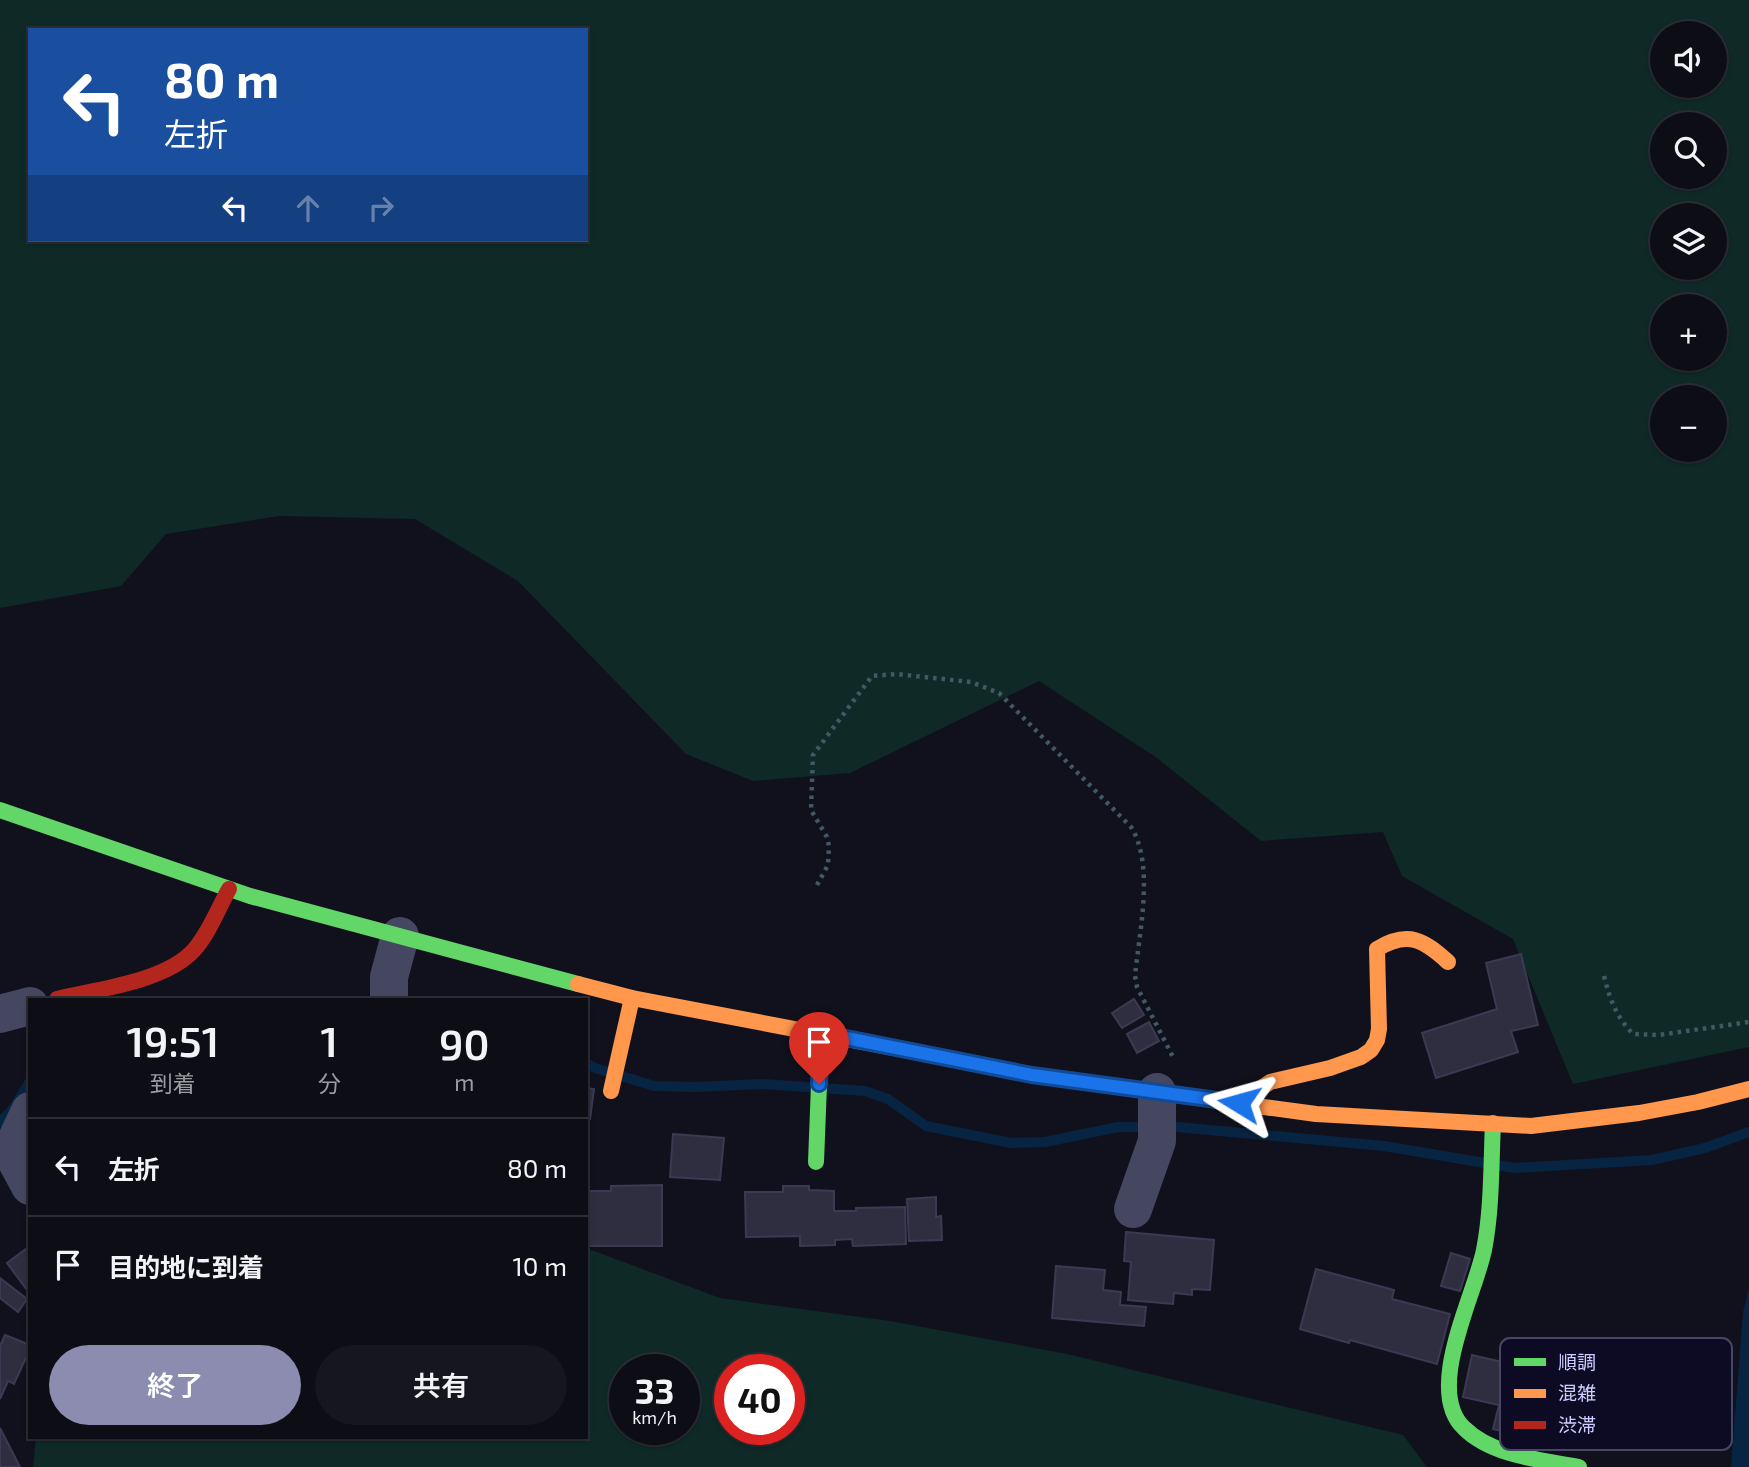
<!DOCTYPE html>
<html lang="ja">
<head>
<meta charset="utf-8">
<style>
	:root { --surface:#0d0d16; --page:#16161f; --text:#f1f3f6; --muted:#9a9ca1; --line:#2d2d35; --accent:#8b8cb0 }
	body { margin:0; font-family:"Exo 2","Noto Sans JP",sans-serif; background:var(--page); color:var(--text); height:100vh; display:flex; flex-direction:column; font-size:26px; white-space:nowrap }
	* { box-sizing:border-box; margin:0 }
	p { font-size:23px; color:var(--muted) }
	.icon { flex:none; width:38px; height:38px; fill:none; stroke:currentColor; stroke-width:2; stroke-linecap:round; stroke-linejoin:round }
	.map { position:relative; flex:1; overflow:hidden }
	.sheet { position:absolute; left:28px; top:998px; width:560px; height:441px; display:flex; flex-direction:column; background:var(--surface); border-radius:0px; box-shadow:0 2px 5px #0004,0 0 0 2px var(--line) }
	.sheet>* { flex:none }
	.guide { position:absolute; left:28px; top:28px; width:560px; height:214px; border-radius:0px; box-shadow:0 2px 5px #0004,0 0 0 2px var(--line); background:#1a4fa0; color:#fff; overflow:hidden }
	.buttons { position:absolute; left:1650px; top:21px; display:grid; gap:14px }
	.buttons a { display:grid; place-items:center; width:77px; height:77px; border-radius:50%; background:var(--surface); box-shadow:0 2px 5px #0004,0 0 0 2px var(--line); font-size:35px }
	.speed { position:absolute; left:609px; top:1354px; display:flex; gap:14px; font-size:35px; font-weight:700; text-align:center }
	.speed>* { display:grid; place-content:center; width:91px; height:91px; border-radius:50%; background:var(--surface); box-shadow:0 2px 5px #0004,0 0 0 2px var(--line); line-height:1 }
	.speed small { font-size:18px; font-weight:400 }
	.speed .limit { border:10px solid #d22; background:#fff; color:#111 }
	.pin { position:absolute; display:grid; place-items:center; width:60px; height:60px; color:#fff; margin:-72px -30px; border-radius:50% 50% 50% 0; rotate:-45deg; box-shadow:0 0 7px #0007 }
	.pin .icon { rotate:45deg }
	.me { position:absolute; width:77px; margin:-38px; rotate:278deg; stroke-linejoin:round; filter:drop-shadow(0 0 5px #0008) }
	.turn { display:flex; align-items:center; gap:24px; height:147px; padding:0 21px; font-size:32px }
	.turn .icon { width:91px; height:91px; stroke-width:2.5 }
	.turn b { display:block; font-size:49px; line-height:60px }
	.lanes { display:flex; align-items:center; height:66px; padding:0 21px; background:#0003; justify-content:center; gap:35px; direction:ltr }
	.lanes .off { opacity:.35 }
	.eta { display:flex; justify-content:space-evenly; align-items:center; height:119px; text-align:center }
	.eta b { font-size:42px; font-weight:600; line-height:49px }
	.button { display:flex; gap:14px; margin-top:auto; padding:14px 21px }
	.button a { flex:1; height:80px; border-radius:42px; background:var(--accent); color:#fff; font-size:28px; font-weight:600; line-height:80px; text-align:center }
	.button a+a { background:var(--page); color:var(--text) }
	ul { padding:0; list-style:none }
	li { display:flex; align-items:center; gap:21px; height:98px; padding:0 21px; border-top:2px solid var(--line) }
	li div { flex:1 }
	li b { display:block; font-size:26px }
	li em { font-style:normal }
	.map>svg:first-child { display:block }
	.green { fill:#0e2926; fill-rule:evenodd }
	.water { fill:#072543 }
	.lines { fill:none; stroke-linecap:round; stroke-linejoin:round }
	.stream { stroke:#072543; stroke-width:10 }
	.building { fill:#2f2e40; stroke:#3b3a52; stroke-width:2 }
	.path { stroke:#425864; stroke-width:4.5; stroke-dasharray:3.5 5; stroke-linecap:butt }
	.street { stroke:#44475f; stroke-width:38 }
	.fast { stroke:#63d668; stroke-width:16 }
	.slow { stroke:#ff974d; stroke-width:16 }
	.jam { stroke:#b3261e; stroke-width:16 }
	.route-casing { stroke:#114b97; stroke-width:18 }
	.route { stroke:#1a73e8; stroke-width:12 }
	.key { fill:#0c0b23; stroke:#464665; stroke-width:2 }
	.key-label { font-size:19px; fill:#cdceff }
</style>
</head>
<body>
<div class="map">
<svg width="1749" height="1467" viewBox="0 0 1749 1467">
	<rect width="100%" height="100%" fill="#11111d"/>
	<g class="green">
		<path d="M0,0H1749V1047L1573,1084L1513,939L1402,876L1383,832L1261,841L1157,758L1039,681L850,773L753,781L686,754L518,581L415,519L279,516L166,534L121,586L0,608ZM30,30H586V240H30ZM1662,33H1715V86H1662ZM1662,124H1715V177H1662ZM1662,215H1715V268H1662ZM1662,306H1715V359H1662ZM1662,397H1715V450H1662Z"/>
		<path d="M586,1248L720,1298L890,1321L1067,1354L1403,1435L1427,1467H33L36,1437H586ZM625,1370H684V1430H625ZM730,1370H789V1430H730Z"/>
	</g>
	<polygon class="water" points="1749,1287 1749,1467 1731,1467 1743,1313"/>
	<g class="lines">
		<g class="stream">
			<polyline points="586,1063 595,1068 654,1086 696,1087 762,1084 865,1091 888,1099 926,1126 1011,1143 1045,1142 1118,1127 1177,1127 1384,1146 1515,1168 1652,1160 1705,1148 1749,1132"/>
			<polyline points="0,1122 13,1109 30,1081"/>
		</g>
	</g>
	<g class="building">
		<polygon points="1521,954 1538,1025 1511,1031 1518,1052 1436,1078 1422,1033 1497,1009 1486,963"/>
		<polygon points="1134,999 1144,1015 1122,1028 1112,1013"/>
		<polygon points="1149,1022 1159,1041 1137,1053 1127,1034"/>
		<polygon points="586,1088 594,1089 590,1119 586,1119"/>
		<polygon points="673,1134 724,1138 720,1180 670,1177"/>
		<polygon points="662,1185 662,1246 589,1246 588,1191 611,1191 611,1186"/>
		<polygon points="783,1186 809,1186 809,1190 834,1191 834,1211 856,1211 856,1208 905,1207 906,1244 853,1246 852,1239 835,1240 835,1245 800,1246 800,1236 746,1237 745,1192 783,1192"/>
		<polygon points="936,1197 936,1217 941,1216 942,1240 909,1241 907,1199"/>
		<polygon points="1126,1232 1214,1240 1210,1290 1192,1289 1192,1295 1174,1293 1173,1304 1128,1300 1131,1262 1124,1261"/>
		<polygon points="30,1246 30,1294 7,1263"/>
		<polygon points="1451,1253 1470,1259 1460,1291 1441,1286"/>
		<polygon points="1056,1266 1105,1270 1103,1290 1121,1292 1120,1305 1146,1307 1144,1326 1052,1318"/>
		<polygon points="1316,1269 1394,1290 1392,1299 1450,1314 1437,1364 1350,1340 1349,1343 1300,1329"/>
		<polygon points="0,1278 27,1299 18,1312 0,1298"/>
		<polygon points="5,1335 30,1345 30,1349 14,1384 8,1381 0,1399 0,1346"/>
		<polygon points="1472,1355 1549,1373 1537,1428 1540,1429 1537,1440 1493,1429 1499,1405 1463,1397"/>
		<polygon points="0,1428 20,1467 0,1467"/>
	</g>
	<g class="lines">
		<g class="path">
			<path d="M817,885L828,865L829,846L827,837L811,810L813,755L872,676L896,674L971,682L999,693L1131,827C1155,865 1139,933 1135,976L1137,987L1173,1057"/>
			<path d="M1604,976C1610,1000 1616,1016 1633,1034L1659,1035L1749,1022"/>
		</g>
		<g class="street">
			<polyline points="389,999 389,977 400,936"/>
			<polyline points="0,1014 30,1006"/>
			<polyline points="30,1111 13,1147 17,1162 30,1186"/>
			<polyline points="1133,1209 1157,1141 1157,1092"/>
		</g>
		<g class="fast">
			<polyline points="0,810 250,896 578,984"/>
			<path d="M1493,1123C1491,1165 1492,1209 1484,1250C1475,1295 1424,1390 1464,1428C1492,1456 1542,1460 1579,1467"/>
			<polyline points="816,1162 821,1033"/>
		</g>
		<g class="slow">
			<polyline points="578,984 632,998 899,1049"/>
			<polyline points="611,1091 632,998"/>
			<path d="M1239,1103L1270,1082L1330,1068L1361,1057L1371,1050L1377,1040L1379,1029L1377,949C1408,930 1424,940 1448,962"/>
			<polyline points="1242,1104 1316,1114 1531,1126 1639,1113 1698,1102 1749,1089"/>
		</g>
		<g class="jam">
			<path d="M57,999C97,989 165,982 194,950C209,933 218,909 229,889"/>
			<polyline points="899,1049 1032,1075 1242,1104"/>
		</g>
	</g>
	<g class="lines">
		<defs>
			<polyline id="route" points="819,1084 821,1033 1032,1075 1239,1103"/>
		</defs>
		<use href="#route" class="route-casing"/>
		<use href="#route" class="route"/>
	</g>
	<rect x="1500" y="1338" width="232" height="112" rx="10" class="key"/>
	<rect x="1514" y="1358" width="32" height="8" fill="#63d668"/>
	<rect x="1514" y="1389" width="32" height="9" fill="#ff974d"/>
	<rect x="1514" y="1421" width="32" height="8" fill="#b3261e"/>
	<g class="key-label">
		<text x="1558" y="1369">順調</text>
		<text x="1558" y="1400">混雑</text>
		<text x="1558" y="1432">渋滞</text>
	</g>
</svg>
<div class="buttons">
<a><svg class="icon" aria-label="sound" viewBox="0 0 24 24"><path d="M4 9h4l5-4v14l-5-4H4zM17 9q2 3 0 6"/></svg></a>
<a><svg class="icon" aria-label="search" viewBox="0 0 24 24"><circle cx="10" cy="10" r="6"/><path d="M15 15l6 6"/></svg></a>
<a><svg class="icon" aria-label="layers" viewBox="0 0 24 24"><path d="M12 4l9 5-9 5-9-5zM3 14l9 5 9-5"/></svg></a>
<a>+</a>
<a>−</a>
</div>
<div class="speed"><div>33<small>km/h</small></div><div class="limit">40</div></div>
<div class="pin" style="left:819px;top:1084px;background:#d93025"><svg class="icon" aria-label="arrive" viewBox="0 0 24 24"><path d="M6 21V4h12l-3 4 3 4H6"/></svg></div>
<svg class="me" style="left:1239px;top:1103px" viewBox="-20 -20 40 40"><path d="M0-17L14 15 0 8-14 15z" fill="#1a73e8" stroke="#fff" stroke-width="4"/></svg>
<div class="guide">
<div class="turn"><svg class="icon" aria-label="left" viewBox="0 0 24 24"><path d="M17 20v-9H6M10 6l-5 5 5 5"/></svg><div><b>80 m</b>左折</div></div>
<div class="lanes"><svg class="icon" aria-label="left" viewBox="0 0 24 24"><path d="M17 20v-9H6M10 6l-5 5 5 5"/></svg><svg class="icon off" aria-label="ahead" viewBox="0 0 24 24"><path d="M12 20V5M6 11l6-6 6 6"/></svg><svg class="icon off" aria-label="right" viewBox="0 0 24 24"><path d="M7 20v-9h11M14 6l5 5-5 5"/></svg></div>
</div>
<section class="sheet">
<div class="eta">
<div><b>19:51</b><p>到着</p></div>
<div><b>1</b><p>分</p></div>
<div><b>90</b><p>m</p></div>
</div>
<ul>
<li><svg class="icon" aria-label="left" viewBox="0 0 24 24"><path d="M17 20v-9H6M10 6l-5 5 5 5"/></svg><div><b>左折</b></div><em>80 m</em></li>
<li><svg class="icon" aria-label="arrive" viewBox="0 0 24 24"><path d="M6 21V4h12l-3 4 3 4H6"/></svg><div><b>目的地に到着</b></div><em>10 m</em></li>
</ul>
<div class="button"><a>終了</a><a>共有</a></div>
</section>
</div>
</body>
</html>
